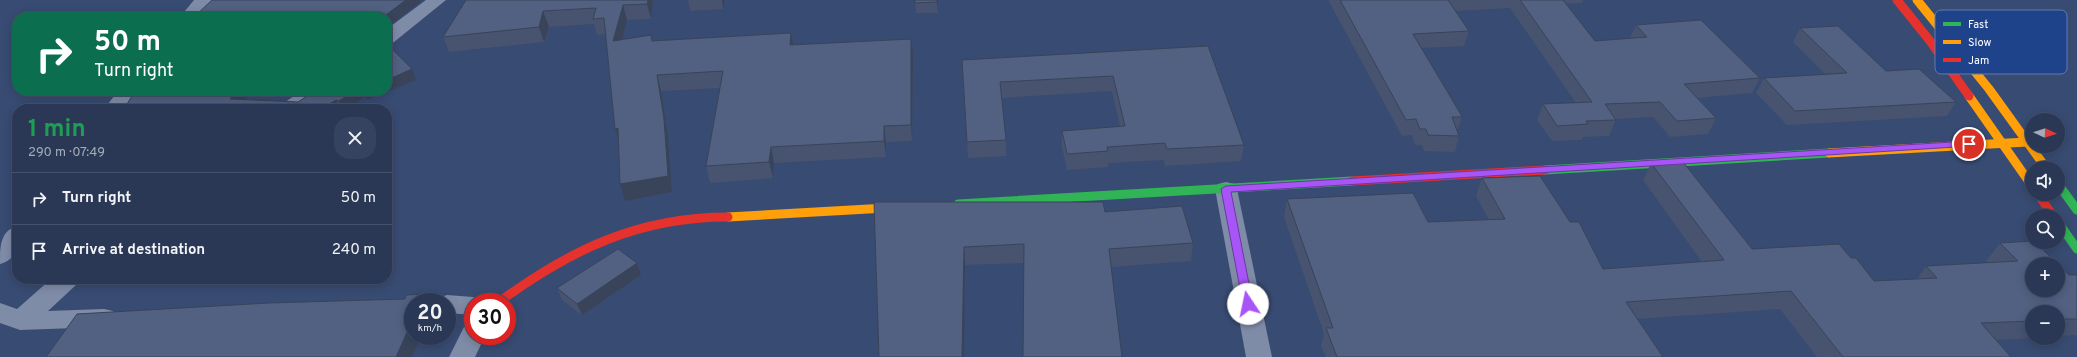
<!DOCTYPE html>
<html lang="en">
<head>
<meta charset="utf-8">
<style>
	:root { --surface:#2a3856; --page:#364360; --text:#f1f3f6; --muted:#a5acb9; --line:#46526c }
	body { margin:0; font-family:Overpass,sans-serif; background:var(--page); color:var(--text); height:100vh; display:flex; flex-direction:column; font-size:15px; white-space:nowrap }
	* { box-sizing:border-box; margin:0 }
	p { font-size:13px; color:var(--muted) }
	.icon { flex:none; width:22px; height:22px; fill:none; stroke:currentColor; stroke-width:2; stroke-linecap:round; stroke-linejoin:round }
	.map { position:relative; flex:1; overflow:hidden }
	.drawer { position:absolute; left:12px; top:104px; width:380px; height:180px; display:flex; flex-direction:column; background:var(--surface); border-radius:16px; box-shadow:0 2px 10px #0003,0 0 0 1px var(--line) }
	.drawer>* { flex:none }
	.banner { position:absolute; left:12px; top:12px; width:380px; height:84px; border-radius:16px; box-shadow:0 2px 10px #0003,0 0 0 1px var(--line); background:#0b6e4f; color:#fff; overflow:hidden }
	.needle { width:26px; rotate:94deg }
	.tools { position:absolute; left:2025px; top:113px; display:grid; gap:8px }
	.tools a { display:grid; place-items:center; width:40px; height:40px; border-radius:50%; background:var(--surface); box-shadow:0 2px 10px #0003,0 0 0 1px var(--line); font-size:20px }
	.speed { position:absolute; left:404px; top:293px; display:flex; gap:8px; font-size:20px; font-weight:700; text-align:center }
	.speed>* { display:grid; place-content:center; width:52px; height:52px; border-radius:50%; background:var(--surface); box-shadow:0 2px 10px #0003,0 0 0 1px var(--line); line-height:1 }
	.speed small { font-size:10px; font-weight:400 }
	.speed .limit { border:6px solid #d22; background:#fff; color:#111 }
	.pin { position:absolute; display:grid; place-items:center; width:34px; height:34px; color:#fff; margin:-17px; border:2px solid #fff; border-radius:50%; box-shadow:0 1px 4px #0007 }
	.me { position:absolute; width:44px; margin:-22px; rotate:349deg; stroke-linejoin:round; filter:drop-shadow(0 0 3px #0008) }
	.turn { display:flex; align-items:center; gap:14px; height:84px; padding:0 16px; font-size:18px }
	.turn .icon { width:52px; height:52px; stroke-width:2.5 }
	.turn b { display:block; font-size:28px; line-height:34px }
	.round { display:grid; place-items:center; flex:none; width:42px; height:42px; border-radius:16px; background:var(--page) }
	.headline { display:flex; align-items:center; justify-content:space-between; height:68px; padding:0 16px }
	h1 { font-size:24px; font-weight:700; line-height:30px; color:#1e9e55 }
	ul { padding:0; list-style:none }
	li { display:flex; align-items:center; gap:12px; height:52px; padding:0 16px; border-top:1px solid var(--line) }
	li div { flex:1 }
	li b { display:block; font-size:15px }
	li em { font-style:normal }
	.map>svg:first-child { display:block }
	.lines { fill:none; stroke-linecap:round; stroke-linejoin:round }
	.street { fill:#7f8ca7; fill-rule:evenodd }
	.fast { stroke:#30b455; stroke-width:9 }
	.slow { stroke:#ff9f0a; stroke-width:9 }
	.jam { stroke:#e5322d; stroke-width:9 }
	.wall { fill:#47536f }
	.shaded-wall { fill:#39445a }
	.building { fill:#526181; stroke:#39445a; fill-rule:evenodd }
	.route { fill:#a855f7; stroke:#6d37a1 }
	.key { fill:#1f438b; stroke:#627bae; stroke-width:1 }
	.key-label { font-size:11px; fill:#fff }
</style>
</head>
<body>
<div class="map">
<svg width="2077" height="357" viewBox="0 0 2077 357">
	<rect width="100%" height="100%" fill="#384b72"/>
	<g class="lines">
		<g class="street">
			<polygon points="194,0 213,0 199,17 180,17"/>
			<polygon points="426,0 446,0 394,42 387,44 387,29"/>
			<polygon points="118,91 138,91 125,109 104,109"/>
			<polygon points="301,91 324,91 321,95 302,109 278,109 281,105"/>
			<polygon points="1226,182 1234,184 1237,189 1272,357 1246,357 1215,189 1218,184"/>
			<path d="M17,226C17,243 19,259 0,264C0,247 0,231 17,226Z"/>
			<polygon points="51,279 79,279 76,285 48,311 104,309 113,311 117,318 113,325 104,327 20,330 0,323 0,303 17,309"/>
			<polygon points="447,295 473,297 482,300 483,302 473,302 473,315 447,313 447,302 436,302 438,298"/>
			<polygon points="473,324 473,336 485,336 475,357 449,357 464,327"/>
		</g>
		<g class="fast">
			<polyline points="1545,170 1829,153"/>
			<polyline points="2058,184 2077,210"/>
			<polyline points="958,204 1352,181"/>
			<polyline points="2058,222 2077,249"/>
		</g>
		<g class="slow">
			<polyline points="1917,0 1989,89 2046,168"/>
			<polyline points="1969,96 2032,186"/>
			<polyline points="1829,153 2027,142"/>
			<polyline points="728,217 904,207"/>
		</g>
		<g class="jam">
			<polyline points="1897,0 1930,41 1969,96"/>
			<polyline points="1352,181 1545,170"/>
			<polyline points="2038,194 2053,216"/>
			<path d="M499,302C570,250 638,217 728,217"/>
		</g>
	</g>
	<g class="wall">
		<polygon points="466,0 653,0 651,19 627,20 622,40 653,41 791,33 793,45 913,55 912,141 886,142 886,157 774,163 773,178 710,183 706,166 720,88 661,91 668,135 672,192 625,201 619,139 615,129 606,34 597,35 594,24 549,27 544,42 449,52 443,37"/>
		<polygon points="688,0 725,0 723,9 690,11"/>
		<polygon points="938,0 938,13 916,13 915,3"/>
		<polygon points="1328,0 1583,0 1582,3 1567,4 1595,41 1630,38 1636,25 1760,78 1752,93 1697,98 1716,118 1708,134 1670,137 1653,117 1615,119 1616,120 1609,136 1583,137 1582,140 1552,141 1537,120 1543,104 1576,103 1510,8 1455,11 1469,31 1464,46 1421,48 1462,117 1457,131 1459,136 1455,152 1424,151 1422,145 1415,145 1412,135 1402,136"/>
		<polygon points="1800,28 1886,71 1956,102 1947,116 1787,125 1756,93 1764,78 1826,75 1793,42"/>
		<polygon points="1208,46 1244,145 1241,161 1165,166 1164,160 1108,163 1108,167 1067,170 1062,147 1062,131 1120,127 1112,91 1002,98 1006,140 1006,156 968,158 962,60"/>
		<polygon points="416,80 367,100 365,97 347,109 124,109 254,91 245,100 298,102 315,91 387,91"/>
		<polygon points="1651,163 1752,249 1851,258 1874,281 1917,279 1926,266 1989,263 1986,261 2000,243 2069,275 2077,275 2077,335 2058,336 2058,312 2032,312 2032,338 1995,340 2011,357 1817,357 1780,309 1637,319 1663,357 1326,357 1321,346 1324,334 1284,217 1287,199 1428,222 1489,220 1476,196 1482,178 1570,222 1603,269 1702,262 1643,180"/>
		<polygon points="874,202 1105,212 1193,243 1191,261 1111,267 1024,263 965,265"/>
		<polygon points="641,275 582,315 562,300 557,288"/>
	</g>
	<g class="shaded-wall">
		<polygon points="406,0 420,0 421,2 387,27 387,17 383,17"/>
		<polygon points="648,0 653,0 651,19 647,4"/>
		<polygon points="722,0 725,0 723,9"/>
		<polygon points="937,0 938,0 938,13 937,2"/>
		<polygon points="623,5 627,20 618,57 613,41"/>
		<polygon points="543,11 549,27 544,42 539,27"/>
		<polygon points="791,33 794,49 790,45"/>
		<polygon points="911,39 913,55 912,141 911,125"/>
		<polygon points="412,69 416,80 367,100 363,91 387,91 387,80"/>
		<polygon points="657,75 661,91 668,135 672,192 625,201 620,184"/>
		<polygon points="238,91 254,91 236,109 230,99"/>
		<polygon points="354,91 362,91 365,97 347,109 343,109 339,101"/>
		<polygon points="336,100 341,109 321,109"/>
		<polygon points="884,126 886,142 886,157 884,141"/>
		<polygon points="618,128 620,145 615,129"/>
		<polygon points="771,147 774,163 773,178 769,162"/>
		<polygon points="964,247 965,265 964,357 962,357"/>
		<polygon points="637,263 641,275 582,315 577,304"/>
		<polygon points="424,294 428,302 421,302"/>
		<polygon points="413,319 413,336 421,336 412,357 396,357"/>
	</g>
	<g class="building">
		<polygon points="212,0 406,0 383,17 194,17"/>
		<polygon points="466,0 648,0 647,4 623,5 613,41 651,35 652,41 791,33 790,45 911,39 911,125 884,126 884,141 771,147 769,162 706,166 723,71 657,75 664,119 668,176 620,184 618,128 615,129 604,18 593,19 596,8 543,11 539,27 443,37"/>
		<polygon points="915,0 937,0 937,2 915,3"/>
		<polygon points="1340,0 1448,0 1469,31 1413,34 1460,113 1462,117 1452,117 1459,136 1428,135 1426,129 1420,129 1416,119 1406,120"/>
		<polygon points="1520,0 1563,0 1595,41 1647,37 1636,25 1701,20 1760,78 1684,84 1716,118 1677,121 1660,102 1605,104 1616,120 1586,121 1588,124 1557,126 1543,104 1592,102"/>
		<polygon points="1838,26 1886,71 1919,69 1956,102 1795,111 1764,78 1847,73 1800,28"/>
		<polygon points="387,44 412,69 387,80"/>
		<polygon points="1208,46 1244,145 1167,149 1165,143 1107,147 1108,151 1067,154 1062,131 1125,126 1113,76 1000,82 1006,140 967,142 962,60"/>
		<polygon points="135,91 238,91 230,99 298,102 315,91 354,91 339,101 336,100 321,109 124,109"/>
		<path d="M1683,162L1752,249L1839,244L1851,258H1856L1874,281L1937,278L1926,266L2018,261L2000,243L2032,241V242H2035L2069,275H2077V319H2058V312H2032V321L1981,323L2011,357H1843L1791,291L1626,302L1663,357H1337L1326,328H1333L1287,199L1413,193L1428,222L1505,219L1482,178L1540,176L1570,222H1579L1603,269L1724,260L1651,163ZM2032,264H2058V290H2032Z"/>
		<polygon points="874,202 1103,202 1105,212 1182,206 1193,243 1109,249 1122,357 1023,357 1024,244 964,247 962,357 879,357"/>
		<polygon points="618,249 637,263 577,304 557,288"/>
		<polygon points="424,294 421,302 413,302 413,319 396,357 46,357 77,314 269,303 405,299 406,295"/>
	</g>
	<polygon class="route" points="1969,141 1974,144 1972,146 1231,192 1253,304 1248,308 1243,304 1221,189 1226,186"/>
	<rect x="1935" y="10" width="132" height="64" rx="6" class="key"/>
	<rect x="1943" y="22" width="18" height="4" fill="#30b455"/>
	<rect x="1943" y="40" width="18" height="4" fill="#ff9f0a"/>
	<rect x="1943" y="58" width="18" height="4" fill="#e5322d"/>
	<g class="key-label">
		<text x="1968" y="28">Fast</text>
		<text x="1968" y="46">Slow</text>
		<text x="1968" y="64">Jam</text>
	</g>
</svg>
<div class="tools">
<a><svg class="needle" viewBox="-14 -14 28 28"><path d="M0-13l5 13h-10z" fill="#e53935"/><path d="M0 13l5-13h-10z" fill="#a5acb9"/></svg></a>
<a><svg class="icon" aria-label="sound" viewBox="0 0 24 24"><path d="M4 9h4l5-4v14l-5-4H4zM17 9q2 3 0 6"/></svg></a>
<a><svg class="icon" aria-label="search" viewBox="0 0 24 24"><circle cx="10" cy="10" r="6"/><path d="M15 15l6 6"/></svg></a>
<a>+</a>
<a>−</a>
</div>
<div class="speed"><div>20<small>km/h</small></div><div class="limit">30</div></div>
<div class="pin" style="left:1969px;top:144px;background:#d93025"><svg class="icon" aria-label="arrive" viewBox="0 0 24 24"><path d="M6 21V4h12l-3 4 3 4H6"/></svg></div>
<svg class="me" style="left:1248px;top:304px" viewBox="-20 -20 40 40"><circle r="19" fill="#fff"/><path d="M0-13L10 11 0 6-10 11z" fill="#a855f7"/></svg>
<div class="banner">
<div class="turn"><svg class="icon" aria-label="right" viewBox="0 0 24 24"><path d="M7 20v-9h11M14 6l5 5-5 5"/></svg><div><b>50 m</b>Turn right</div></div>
</div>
<section class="drawer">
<div class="headline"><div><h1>1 min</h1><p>290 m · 07:49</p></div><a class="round"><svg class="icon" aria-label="close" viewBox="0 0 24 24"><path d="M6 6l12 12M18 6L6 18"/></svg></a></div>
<ul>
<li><svg class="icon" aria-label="right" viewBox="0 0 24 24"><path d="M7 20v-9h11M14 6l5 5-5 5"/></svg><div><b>Turn right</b></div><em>50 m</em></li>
<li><svg class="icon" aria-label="arrive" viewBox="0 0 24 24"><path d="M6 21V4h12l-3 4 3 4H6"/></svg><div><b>Arrive at destination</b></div><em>240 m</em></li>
</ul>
</section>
</div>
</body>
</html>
